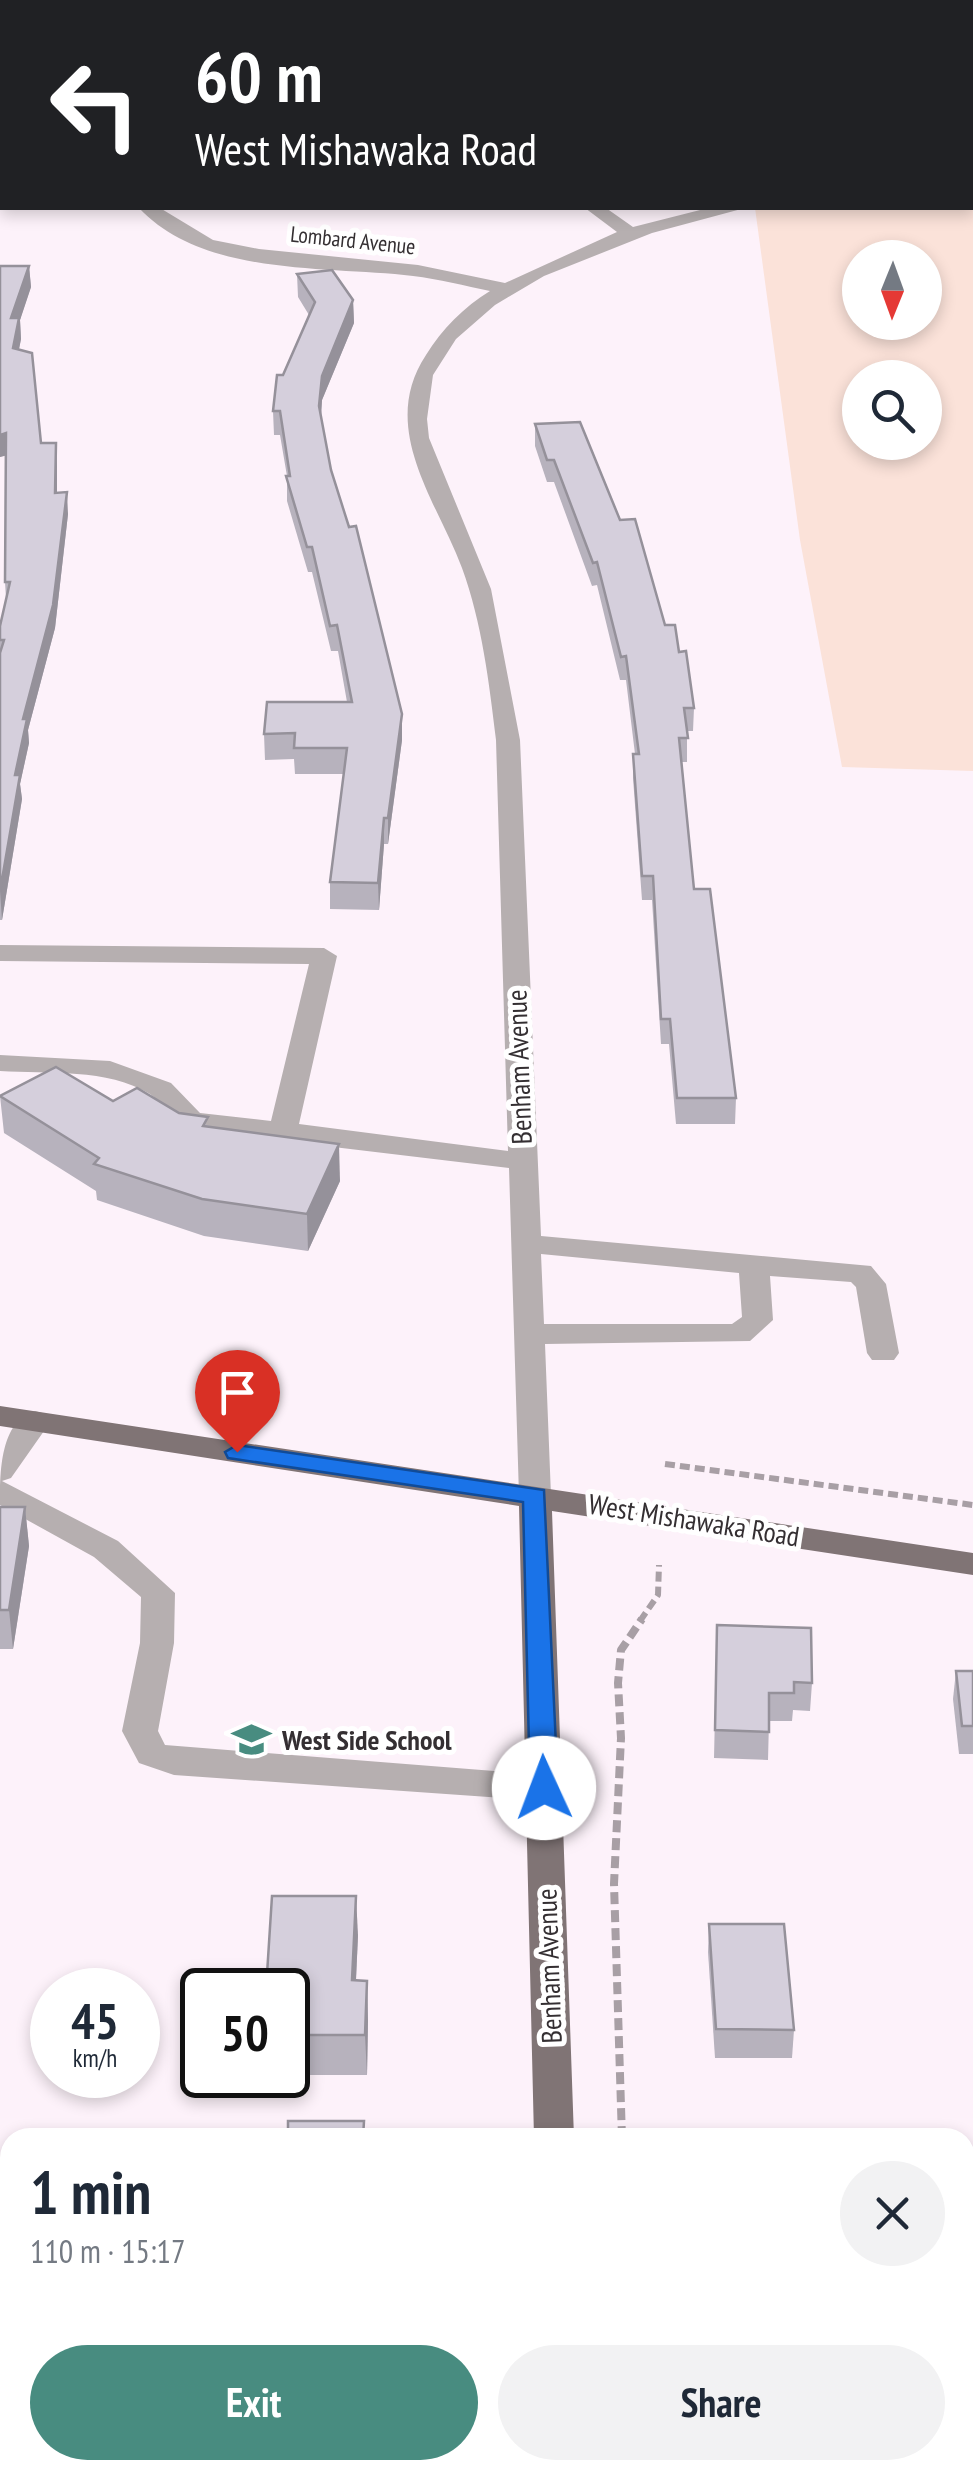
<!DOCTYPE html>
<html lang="en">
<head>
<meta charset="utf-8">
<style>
	:root { --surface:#fff; --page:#f2f2f3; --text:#1f2937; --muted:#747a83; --accent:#488c80 }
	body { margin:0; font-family:"PT Sans Narrow",sans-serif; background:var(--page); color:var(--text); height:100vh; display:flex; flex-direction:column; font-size:38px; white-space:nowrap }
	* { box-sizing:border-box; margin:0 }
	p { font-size:32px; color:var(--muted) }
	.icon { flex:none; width:55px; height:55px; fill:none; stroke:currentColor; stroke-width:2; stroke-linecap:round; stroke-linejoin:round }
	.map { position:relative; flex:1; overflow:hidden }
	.drawer { position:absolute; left:0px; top:2128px; width:975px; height:352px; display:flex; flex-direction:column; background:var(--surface); border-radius:30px 30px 0 0; box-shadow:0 5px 15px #0003 }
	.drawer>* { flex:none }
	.guide { position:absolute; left:0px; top:0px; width:975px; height:210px; box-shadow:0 5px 15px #0003; background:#202124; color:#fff; overflow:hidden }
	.needle { width:65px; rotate:181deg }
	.tools { position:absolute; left:842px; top:240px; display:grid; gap:20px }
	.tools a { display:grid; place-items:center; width:100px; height:100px; border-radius:50%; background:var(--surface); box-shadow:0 5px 15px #0003; font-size:50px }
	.speed { position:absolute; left:30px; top:1968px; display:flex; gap:20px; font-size:50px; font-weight:700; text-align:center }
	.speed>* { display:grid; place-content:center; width:130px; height:130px; border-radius:50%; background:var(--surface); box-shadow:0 5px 15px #0003; line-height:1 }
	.speed small { font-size:25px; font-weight:400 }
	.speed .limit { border:5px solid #111; border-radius:15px; background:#fff; color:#111 }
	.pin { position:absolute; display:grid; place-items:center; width:85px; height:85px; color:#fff; margin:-102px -42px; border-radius:50% 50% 50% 0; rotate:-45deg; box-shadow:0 0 10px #0007 }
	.pin .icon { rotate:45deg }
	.me { position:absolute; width:110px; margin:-55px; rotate:358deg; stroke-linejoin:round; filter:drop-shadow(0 0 8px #0008) }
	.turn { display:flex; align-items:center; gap:35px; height:210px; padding:0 30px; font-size:45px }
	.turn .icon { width:130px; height:130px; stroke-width:2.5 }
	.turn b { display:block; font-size:70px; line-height:85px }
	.round { display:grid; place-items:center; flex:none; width:105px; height:105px; border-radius:52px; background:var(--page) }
	.summary { display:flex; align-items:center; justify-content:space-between; height:170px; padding:0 30px }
	h1 { font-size:60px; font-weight:600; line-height:75px }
	.primary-button { display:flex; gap:20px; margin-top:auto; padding:20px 30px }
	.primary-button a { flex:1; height:115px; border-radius:60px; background:var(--accent); color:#fff; font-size:40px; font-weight:600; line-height:115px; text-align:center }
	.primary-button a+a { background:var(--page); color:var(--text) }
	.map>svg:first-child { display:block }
	.green { fill:#fbe2d9; fill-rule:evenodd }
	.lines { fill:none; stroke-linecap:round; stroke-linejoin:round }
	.path-far1 { stroke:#a89fa5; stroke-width:6; stroke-dasharray:10 5; stroke-linecap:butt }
	.path { stroke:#a89fa5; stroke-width:8; stroke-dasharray:12 6; stroke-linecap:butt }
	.minor { fill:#b6afb0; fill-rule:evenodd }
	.major { fill:#807475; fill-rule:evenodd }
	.wall { fill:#b7b2bd }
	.shaded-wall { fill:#95919a }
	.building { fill:#d5cfdc; stroke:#95919a; stroke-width:2.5 }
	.route { fill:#1a73e8; stroke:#114b97; stroke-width:2.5 }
	.labels { text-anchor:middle; stroke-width:10; stroke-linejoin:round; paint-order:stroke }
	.far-street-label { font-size:22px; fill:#342f32; stroke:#fff }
	.street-label { font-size:28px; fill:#342f32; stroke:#fff }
	.poi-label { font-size:28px; font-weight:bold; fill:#342f32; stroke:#fff; text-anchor:start }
</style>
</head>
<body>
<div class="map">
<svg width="973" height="2478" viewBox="0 0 973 2478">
	<rect width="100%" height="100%" fill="#fdf2fa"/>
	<path class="green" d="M726,0H973V771L842,767L800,540L755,208H972V2ZM860,258H925V322H860ZM860,378H925V442H860Z"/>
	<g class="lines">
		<g class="path-far1">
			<polyline points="665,1464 973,1505"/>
			<polyline points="640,1621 658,1595 659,1565"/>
		</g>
		<g class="path">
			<polyline points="622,2138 614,1884 621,1738 618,1683 621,1650 642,1619"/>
			<polyline points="635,2470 636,2478"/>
		</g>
		<g class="minor">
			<polygon points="88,0 104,0 105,2 89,2"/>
			<rect x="518" y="0" width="16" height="2"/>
			<polygon points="2,171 2,184 0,185 0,172"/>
			<polygon points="972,198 973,210 965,208 972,208"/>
			<path d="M139,208H160L213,240L259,249L418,265L505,283L617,232L585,208H606L633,227L708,208H745L652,233L544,276L495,305L456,339L433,375L427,419L429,438L491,589L520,740L541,1236L871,1266L886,1284L899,1353L894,1360H872L867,1353L856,1287L851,1282L770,1276L773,1320L750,1341L545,1344L551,1496L547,1504H523L519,1496L509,1168L192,1130C173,1125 166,1105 150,1094C107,1068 48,1074 0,1071V1055L110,1061L171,1083L200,1113L271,1121L309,964L0,961V945L324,948L337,956L299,1124L508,1151L496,740C489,682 482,623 462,568C436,499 378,428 426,355C442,329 464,307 490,291C465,286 439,279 413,276C327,266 204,277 139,208ZM541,1254L739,1273L742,1317L732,1324H544Z"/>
			<path d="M35,1411L46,1414L51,1421L11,1478L2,1481L118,1541L175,1593L174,1643L158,1731L165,1745L544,1775L557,1779L562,1788L557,1797L544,1801L174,1775L139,1763L122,1731L140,1643L141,1597L94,1557L0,1505C0,1472 0,1421 35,1411Z"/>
		</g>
		<g class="major">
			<polygon points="0,1406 973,1553 973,1575 552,1511 574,2138 534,2138 519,1506 0,1426"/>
			<rect x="542" y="2470" width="44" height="8"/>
		</g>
	</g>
	<g class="wall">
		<polygon points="0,0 43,0 43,2 2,2 2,75 0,75"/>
		<rect x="428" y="0" width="38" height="2"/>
		<polygon points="0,266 29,266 31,287 20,320 21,339 19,349 41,443 56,443 57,493 68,514 55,628 28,730 29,743 20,784 22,799 2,920 0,920 0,626 6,598 5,582 6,455 0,457"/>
		<polygon points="297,274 353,300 354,323 322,400 321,416 331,470 402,714 402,740 388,844 384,844 379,910 330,909 330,882 344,774 295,774 294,759 265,760 264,734 347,702 338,651 331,651 312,572 308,572 287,501 287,476 280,435 274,435 273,411 283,375 309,315 298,297"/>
		<polygon points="535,424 665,625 679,652 694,708 693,731 687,731 687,762 682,762 694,889 736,1098 735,1124 676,1124 669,1044 661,1044 652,900 642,900 633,778 633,754 635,754 626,680 620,680 597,585 592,586 554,482 547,482 535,446"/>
		<polygon points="0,1096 113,1101 179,1113 340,1181 308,1251 204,1236 97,1200 96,1191 4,1133"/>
		<polygon points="0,1507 25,1507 29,1546 13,1649 0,1649"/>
		<polygon points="717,1625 812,1683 810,1711 793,1710 792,1721 769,1721 768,1760 714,1758"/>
		<polygon points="956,1671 973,1671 973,1754 959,1754 953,1699"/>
		<polygon points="709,1924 794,2030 792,2058 715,2058 708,1952"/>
		<polygon points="358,1935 356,1981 367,1981 368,2021 367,2075 265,2075 288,2075 288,1990"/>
	</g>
	<g class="shaded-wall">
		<polygon points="29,266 31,287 20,320 21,339 15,369 11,318"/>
		<polygon points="353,300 354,323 322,400 320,430 319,406 322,376"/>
		<polygon points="6,433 8,455 0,457 0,435"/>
		<polygon points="56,443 57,465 57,515 55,493"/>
		<polygon points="67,492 68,514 55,628 28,730 29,743 20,784 22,799 2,920 0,891 23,719"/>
		<polygon points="402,714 402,740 388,844 388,818"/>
		<polygon points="384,818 384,844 379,910 378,883"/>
		<polygon points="339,1144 340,1181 308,1251 307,1214"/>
		<polygon points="25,1507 29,1546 13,1649 9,1610"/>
		<polygon points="356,1896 358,1935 354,2021 352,1980"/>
		<polygon points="367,1981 368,2021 367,2075 365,2035"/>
	</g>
	<g class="building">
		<polygon points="0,0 38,0 38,2 2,2 2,57 0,57"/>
		<rect x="180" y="0" width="34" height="2"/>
		<rect x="601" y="0" width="41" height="2"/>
		<polygon points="0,266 29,266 11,318 19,318 13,348 32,353 41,443 56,443 55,493 67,492 53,605 23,719 27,719 15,775 20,775 0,891 0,653 4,640 0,640 0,626 10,582 5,582 6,433 0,435"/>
		<polygon points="332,270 353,300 322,376 319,406 331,470 349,527 356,526 402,714 388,818 384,818 378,883 330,882 347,748 294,748 295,733 264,734 267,702 352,702 337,625 330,626 312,547 307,547 286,476 290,476 280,411 273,411 277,375 283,375 315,302 297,274"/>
		<polygon points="580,422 620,520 635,519 665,625 675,625 679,652 686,651 694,708 684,708 688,738 679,738 694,889 710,889 736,1098 677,1098 670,1019 661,1019 653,876 642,876 633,754 639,754 626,656 621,657 597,562 593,563 554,460 547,460 535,424"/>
		<polygon points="56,1067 113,1101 137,1088 179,1113 208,1117 203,1126 339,1144 307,1214 202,1199 94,1164 99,1158 0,1096"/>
		<polygon points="0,1507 25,1507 9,1610 0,1610"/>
		<polygon points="717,1625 811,1628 812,1683 794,1682 794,1693 769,1693 769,1732 715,1730"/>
		<polygon points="956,1671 973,1671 973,1726 962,1726"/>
		<polygon points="272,1896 356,1896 352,1980 367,1981 365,2035 288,2035 288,1990 266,1990"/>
		<polygon points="709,1924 784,1924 794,2030 716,2029"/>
		<polygon points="288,2121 364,2121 363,2138 288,2138"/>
		<polygon points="965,2452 973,2452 973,2478 926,2478 925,2470 965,2470"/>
		<polygon points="271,2470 352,2470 351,2478 270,2478"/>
	</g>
	<polygon class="route" points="237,1445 544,1490 558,1788 554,1795 534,1795 530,1788 523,1502 228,1458 225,1452"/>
	<defs>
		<symbol id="school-bare" viewBox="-9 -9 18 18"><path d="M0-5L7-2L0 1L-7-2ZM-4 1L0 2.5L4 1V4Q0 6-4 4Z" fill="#488c80" stroke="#fff" stroke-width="2.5" paint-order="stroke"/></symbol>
	</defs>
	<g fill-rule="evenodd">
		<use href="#school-bare" x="224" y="1712" width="55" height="55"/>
	</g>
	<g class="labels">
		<g class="far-street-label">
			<text transform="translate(353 240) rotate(6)" y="8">Lombard Avenue</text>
		</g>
		<g class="street-label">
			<text transform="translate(519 1067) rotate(-92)" y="10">Benham Avenue</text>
			<text transform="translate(694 1520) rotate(9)" y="10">West Mishawaka Road</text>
			<text transform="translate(549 1966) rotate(-92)" y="10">Benham Avenue</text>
		</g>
		<g class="poi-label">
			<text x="282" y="1750">West Side School</text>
		</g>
	</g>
</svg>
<div class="tools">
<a><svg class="needle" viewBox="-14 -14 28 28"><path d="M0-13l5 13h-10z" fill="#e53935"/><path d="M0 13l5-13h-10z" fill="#747a83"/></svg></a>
<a><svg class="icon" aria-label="search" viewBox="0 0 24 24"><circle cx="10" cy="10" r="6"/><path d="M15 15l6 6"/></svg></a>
</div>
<div class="speed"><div>45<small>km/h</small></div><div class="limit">50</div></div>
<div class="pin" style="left:237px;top:1452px;background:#d93025"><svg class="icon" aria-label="arrive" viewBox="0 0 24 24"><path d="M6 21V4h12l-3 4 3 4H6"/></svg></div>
<svg class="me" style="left:544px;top:1788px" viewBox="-20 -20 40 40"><circle r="19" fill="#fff"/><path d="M0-13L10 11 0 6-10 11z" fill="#1a73e8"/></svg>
<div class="guide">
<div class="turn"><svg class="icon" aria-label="left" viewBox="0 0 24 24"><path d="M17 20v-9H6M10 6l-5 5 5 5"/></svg><div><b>60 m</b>West Mishawaka Road</div></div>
</div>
<section class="drawer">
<div class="summary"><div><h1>1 min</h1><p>110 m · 15:17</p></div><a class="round"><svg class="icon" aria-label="close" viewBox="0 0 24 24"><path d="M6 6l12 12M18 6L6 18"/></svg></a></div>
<div class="primary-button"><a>Exit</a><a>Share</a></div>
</section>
</div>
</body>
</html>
